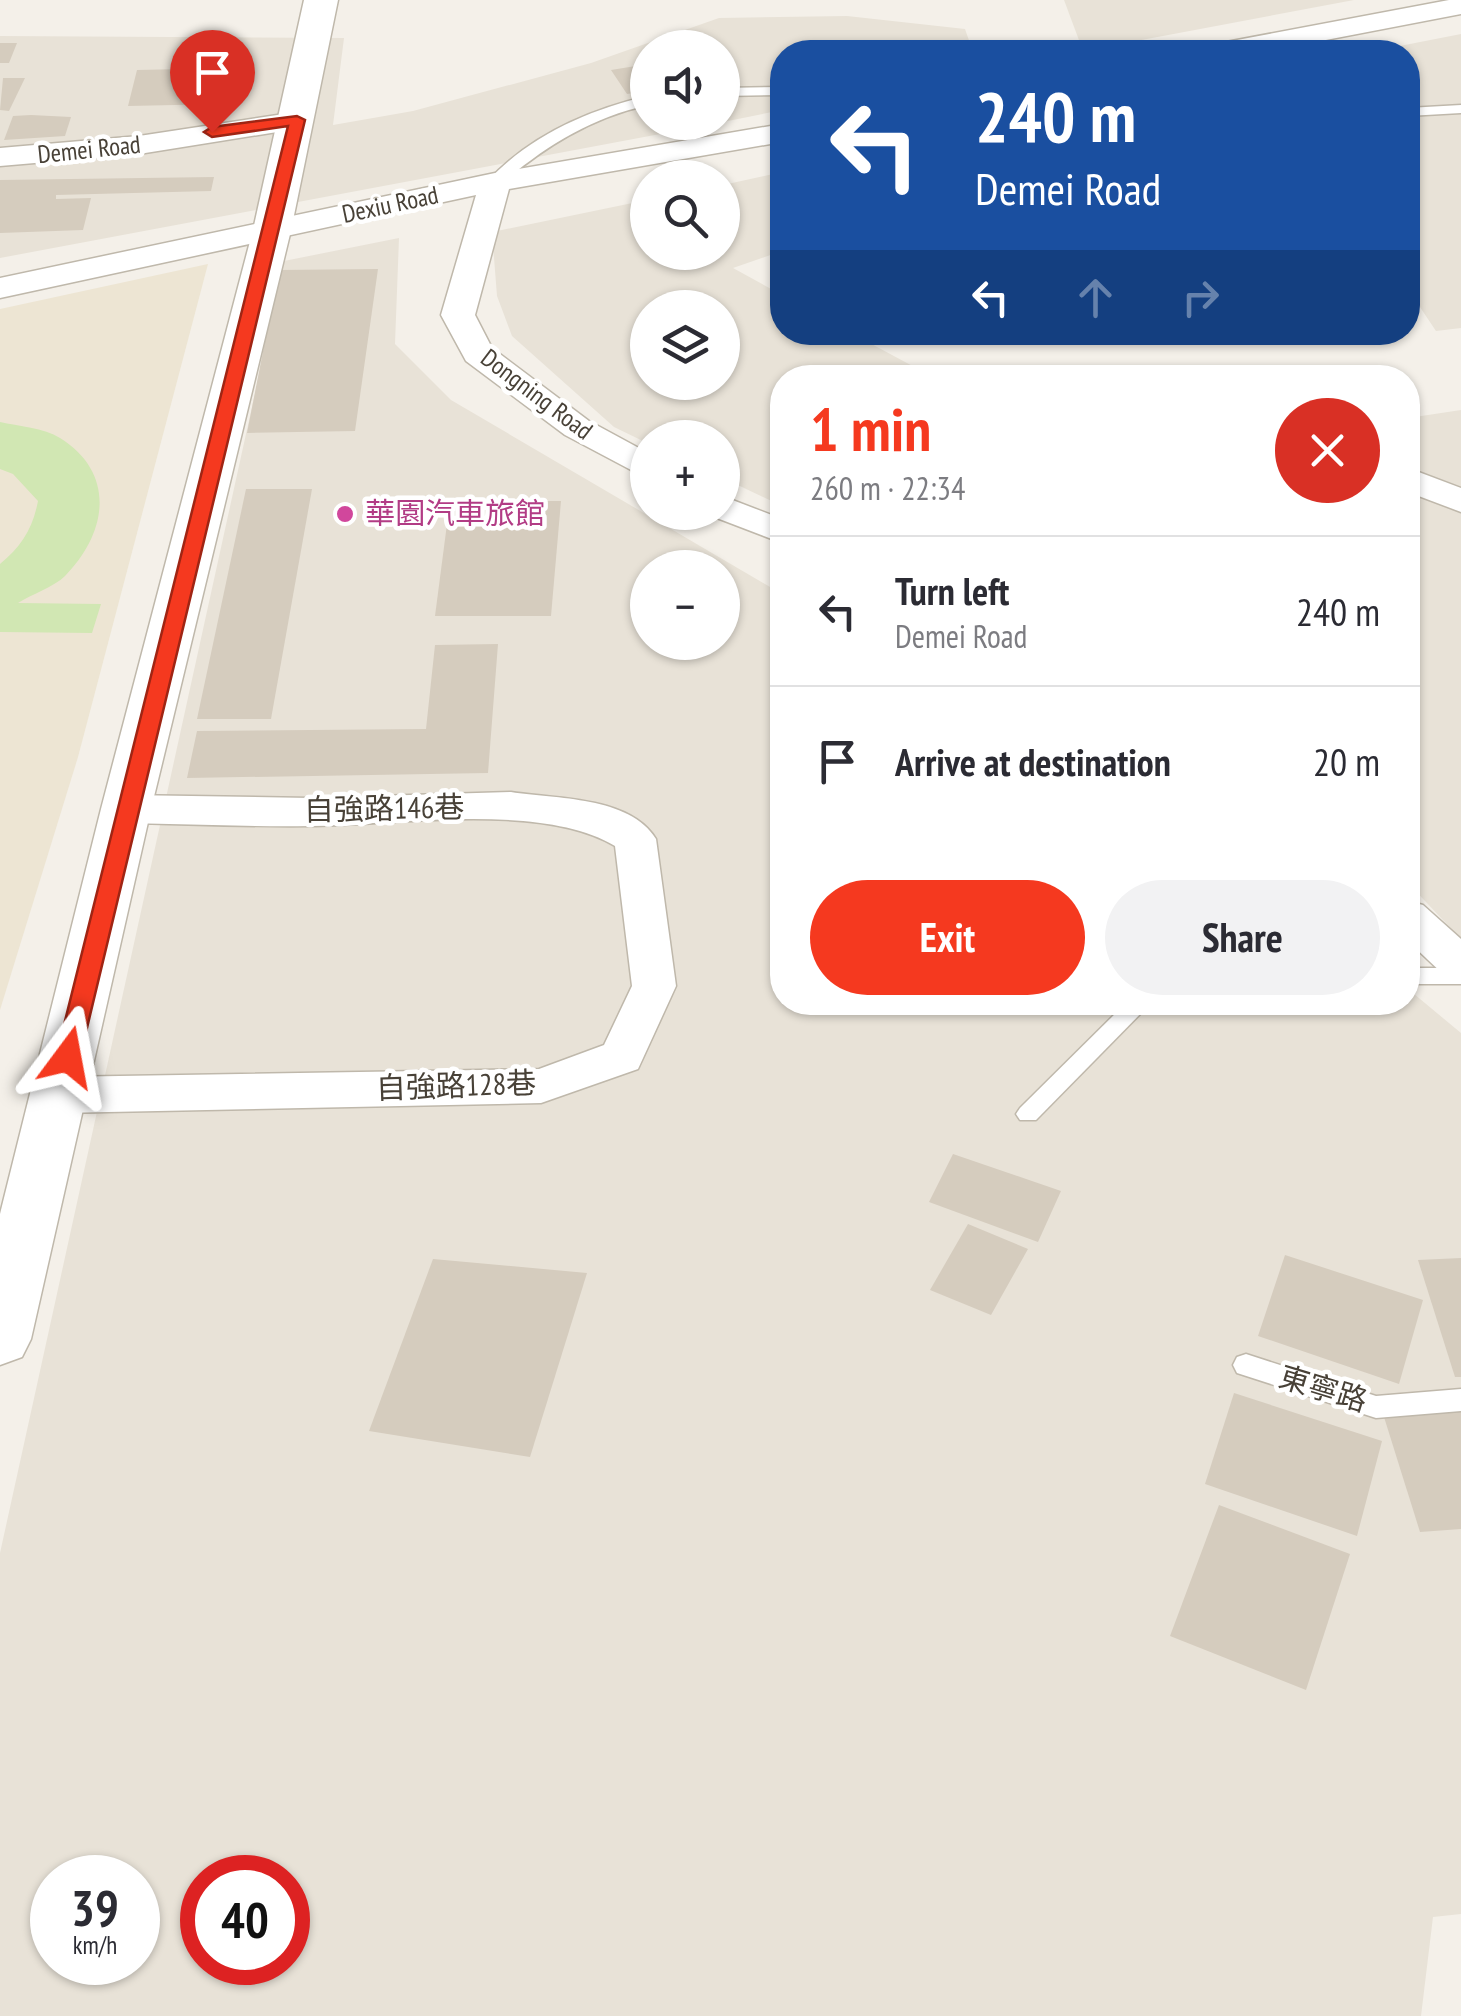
<!DOCTYPE html>
<html lang="en">
<head>
<meta charset="utf-8">
<style>
	:root { --surface:#fff; --page:#f2f2f3; --text:#2b2b33; --muted:#7c7c81; --line:#e1e1e2; --accent:#f5391f }
	body { margin:0; font-family:"PT Sans Narrow","Noto Sans TC",sans-serif; background:var(--page); color:var(--text); height:100vh; display:flex; flex-direction:column; font-size:38px; white-space:nowrap }
	* { box-sizing:border-box; margin:0 }
	p { font-size:32px; color:var(--muted) }
	.icon { flex:none; width:55px; height:55px; fill:none; stroke:currentColor; stroke-width:2; stroke-linecap:round; stroke-linejoin:round }
	.map { position:relative; flex:1; overflow:hidden }
	.details { position:absolute; left:770px; top:365px; width:650px; height:650px; display:flex; flex-direction:column; background:var(--surface); border-radius:40px; box-shadow:0 2px 8px #0004 }
	.details>* { flex:none }
	.top-card { position:absolute; left:770px; top:40px; width:650px; height:305px; border-radius:40px; box-shadow:0 2px 8px #0004; background:#1a4fa0; color:#fff; overflow:hidden }
	.fabs { position:absolute; left:630px; top:30px; display:grid; gap:20px }
	.fabs a { display:grid; place-items:center; width:110px; height:110px; border-radius:50%; background:var(--surface); box-shadow:0 2px 8px #0004; font-size:50px }
	.speed { position:absolute; left:30px; top:1855px; display:flex; gap:20px; font-size:50px; font-weight:700; text-align:center }
	.speed>* { display:grid; place-content:center; width:130px; height:130px; border-radius:50%; background:var(--surface); box-shadow:0 2px 8px #0004; line-height:1 }
	.speed small { font-size:25px; font-weight:400 }
	.speed .limit { border:15px solid #d22; background:#fff; color:#111 }
	.pin { position:absolute; display:grid; place-items:center; width:85px; height:85px; color:#fff; margin:-102px -42px; border-radius:50% 50% 50% 0; rotate:-45deg; box-shadow:0 0 10px #0007 }
	.pin .icon { rotate:45deg }
	.me { position:absolute; width:110px; margin:-55px; rotate:13deg; stroke-linejoin:round; filter:drop-shadow(0 0 8px #0008) }
	.turn { display:flex; align-items:center; gap:35px; height:210px; padding:0 40px; font-size:45px }
	.turn .icon { width:130px; height:130px; stroke-width:2.5 }
	.turn b { display:block; font-size:70px; line-height:85px }
	.lanes { display:flex; align-items:center; height:95px; padding:0 40px; background:#0003; justify-content:center; gap:50px; direction:ltr }
	.lanes .off { opacity:.35 }
	.round { display:grid; place-items:center; flex:none; width:105px; height:105px; border-radius:52px; background:var(--page) }
	.head { display:flex; align-items:center; justify-content:space-between; height:170px; padding:0 40px }
	h1 { font-size:60px; font-weight:700; line-height:75px; color:var(--accent) }
	.action { display:flex; gap:20px; margin-top:auto; padding:20px 40px }
	.action a { flex:1; height:115px; border-radius:60px; background:var(--accent); color:#fff; font-size:40px; font-weight:700; line-height:115px; text-align:center }
	.action a+a { background:var(--page); color:var(--text) }
	ul { padding:0; list-style:none }
	li { display:flex; align-items:center; gap:30px; height:150px; padding:0 40px; border-top:2px solid var(--line) }
	li div { flex:1 }
	li b { display:block; font-size:38px }
	li em { font-style:normal }
	.map>svg:first-child { display:block }
	.residential { fill:#e8e2d7; fill-rule:evenodd }
	.education { fill:#ede5d3 }
	.green { fill:#d1e7b3 }
	.building { fill:#d5ccbe }
	.lines { fill:none; stroke-linecap:round; stroke-linejoin:round }
	.service-casing { stroke:#bfb8ab; stroke-width:3 }
	.minor-casing { stroke:#bfb8ab; stroke-width:3 }
	.tertiary-casing { stroke:#bfb8ab; stroke-width:3 }
	.service { fill:#fff; fill-rule:evenodd }
	.minor { fill:#fff; fill-rule:evenodd }
	.tertiary { fill:#fff; fill-rule:evenodd }
	.route { fill:#f5391f; stroke:#9f2514; stroke-width:2.5 }
	.hotel-dot { fill:#d1479c; stroke:#fff; stroke-width:4 }
	.labels { text-anchor:middle; stroke-width:9; stroke-linejoin:round; paint-order:stroke }
	.far-street-label { font-size:25px; fill:#484137; stroke:#fff }
	.hotel-label { font-size:30px; fill:#b23c85; stroke:#fff; text-anchor:start }
	.street-label { font-size:30px; fill:#484137; stroke:#fff }
</style>
</head>
<body>
<div class="map">
<svg width="1461" height="2016" viewBox="0 0 1461 2016">
	<rect width="100%" height="100%" fill="#f4f0e9"/>
	<g class="residential">
		<polygon points="1064,0 1354,0 1083,51"/>
		<polygon points="847,16 965,29 973,52 782,52 782,110 723,122 722,48 648,48 648,122 719,123 0,258 0,36 344,38 333,125 413,111 591,63 719,18"/>
		<polygon points="1461,34 1461,328 1436,331 1408,289 1408,52 1369,52"/>
		<path d="M782,172V251L733,268L782,295V332L851,333L933,377L782,378V506L723,478L722,438H648L647,443L614,427L512,336L497,296L492,232L647,200L648,252H722L723,185ZM648,308H722V382H648Z"/>
		<path d="M399,238L395,344L451,400L782,594V1002H1408V989L1461,1033V1914L1433,1917L1421,2016H0V1553L284,261ZM648,568H722V642H648ZM52,1878H138V1962H52ZM202,1878H288V1962H202Z"/>
		<polygon points="1461,410 1461,939 1408,883 1408,418"/>
	</g>
	<polygon class="education" points="208,264 78,757 0,1010 0,309"/>
	<path class="green" d="M0,422C18,426 44,428 60,438C116,473 108,532 65,576C54,587 32,594 18,603L101,604L92,633L0,632V564C21,547 33,528 38,501L13,474L0,469Z"/>
	<g class="building">
		<polygon points="0,43 17,43 9,63 0,63"/>
		<polygon points="648,64 648,91 627,94 611,70"/>
		<polygon points="229,68 222,104 128,106 137,70"/>
		<polygon points="3,78 25,78 9,111 0,110"/>
		<polygon points="31,115 71,117 65,136 4,140 13,116"/>
		<polygon points="214,177 211,191 56,195 56,199 91,198 83,230 0,233 0,180"/>
		<polygon points="378,269 355,431 247,433 279,270"/>
		<polygon points="246,489 312,489 271,719 197,719"/>
		<polygon points="450,501 561,501 551,616 435,616"/>
		<polygon points="498,644 488,773 187,778 197,731 426,729 435,645"/>
		<polygon points="953,1154 1061,1191 1038,1242 929,1202"/>
		<polygon points="968,1224 1028,1249 991,1315 930,1290"/>
		<polygon points="1285,1255 1423,1300 1399,1384 1258,1336"/>
		<polygon points="1461,1258 1461,1377 1455,1377 1418,1260"/>
		<polygon points="433,1259 587,1273 530,1457 369,1431"/>
		<polygon points="1234,1393 1382,1441 1357,1536 1205,1484"/>
		<polygon points="1461,1411 1461,1529 1420,1532 1384,1417"/>
		<polygon points="1219,1505 1350,1554 1306,1690 1170,1636"/>
	</g>
	<g class="lines">
		<defs>
			<g id="service">
				<polygon points="782,87 782,95 722,96 722,88"/>
				<path d="M648,96V105C590,118 544,147 500,185L487,182C529,136 588,110 648,96Z"/>
				<polygon points="1461,105 1461,113 1408,116 1408,108"/>
				<rect x="1408" y="968" width="53" height="16"/>
				<polygon points="1127,1002 1152,1002 1036,1120 1020,1120 1016,1114 1020,1108"/>
				<polygon points="1246,1354 1376,1396 1461,1389 1461,1411 1376,1418 1237,1373 1233,1365 1237,1357"/>
			</g>
			<g id="minor">
				<polygon points="1449,0 1461,0 1461,14 1263,52 1207,52 1211,46 1221,43"/>
				<polygon points="297,112 308,115 312,121 308,127 139,154 0,166 0,148 139,136"/>
				<polygon points="782,124 782,142 509,189 475,315 492,348 589,421 648,453 648,479 565,435 466,361 441,315 476,195 0,298 0,278 495,173"/>
				<polygon points="1408,468 1461,488 1461,512 1408,492"/>
				<polygon points="722,496 782,519 782,543 709,515 722,512"/>
				<path d="M511,792C555,799 630,796 656,839L676,986L638,1069L541,1103L59,1113L43,1107L36,1095L43,1083L59,1077L539,1069L604,1045L632,986L615,846C542,802 397,825 311,826C249,827 188,824 126,823L111,819L105,809L111,799L126,795L310,798Z"/>
				<polygon points="1408,901 1423,905 1461,939 1461,981 1445,976 1408,941"/>
			</g>
			<polygon id="tertiary" points="304,0 338,0 291,230 151,809 31,1339 22,1357 0,1365 0,1214 101,809 253,230"/>
		</defs>
		<use href="#service" class="service-casing"/>
		<use href="#minor" class="minor-casing"/>
		<use href="#tertiary" class="tertiary-casing"/>
		<use href="#service" class="service"/>
		<use href="#minor" class="minor"/>
		<use href="#tertiary" class="tertiary"/>
	</g>
	<polygon class="route" points="297,116 305,120 80,1057 68,1066 56,1057 288,126 212,137 204,132 212,127"/>
	<circle class="hotel-dot" cx="345" cy="514" r="10"/>
	<g class="labels">
		<g class="far-street-label">
			<text transform="translate(89 149) rotate(-6)" y="9">Demei Road</text>
			<text transform="translate(390 204) rotate(-12)" y="9">Dexiu Road</text>
			<text transform="translate(537 394) rotate(37)" y="9">Dongning Road</text>
		</g>
		<g class="hotel-label">
			<text x="365" y="524">華園汽車旅館</text>
		</g>
		<g class="street-label">
			<text transform="translate(384 809) rotate(-1)" y="10">自強路146巷</text>
			<text transform="translate(456 1086) rotate(-2)" y="10">自強路128巷</text>
			<text transform="translate(1323 1389) rotate(17)" y="10">東寧路</text>
		</g>
	</g>
</svg>
<div class="fabs">
<a><svg class="icon" aria-label="sound" viewBox="0 0 24 24"><path d="M4 9h4l5-4v14l-5-4H4zM17 9q2 3 0 6"/></svg></a>
<a><svg class="icon" aria-label="search" viewBox="0 0 24 24"><circle cx="10" cy="10" r="6"/><path d="M15 15l6 6"/></svg></a>
<a><svg class="icon" aria-label="layers" viewBox="0 0 24 24"><path d="M12 4l9 5-9 5-9-5zM3 14l9 5 9-5"/></svg></a>
<a>+</a>
<a>−</a>
</div>
<div class="speed"><div>39<small>km/h</small></div><div class="limit">40</div></div>
<div class="pin" style="left:212px;top:132px;background:#d93025"><svg class="icon" aria-label="arrive" viewBox="0 0 24 24"><path d="M6 21V4h12l-3 4 3 4H6"/></svg></div>
<svg class="me" style="left:68px;top:1057px" viewBox="-20 -20 40 40"><path d="M0-17L14 15 0 8-14 15z" fill="#f5391f" stroke="#fff" stroke-width="4"/></svg>
<div class="top-card">
<div class="turn"><svg class="icon" aria-label="left" viewBox="0 0 24 24"><path d="M17 20v-9H6M10 6l-5 5 5 5"/></svg><div><b>240 m</b>Demei Road</div></div>
<div class="lanes"><svg class="icon" aria-label="left" viewBox="0 0 24 24"><path d="M17 20v-9H6M10 6l-5 5 5 5"/></svg><svg class="icon off" aria-label="ahead" viewBox="0 0 24 24"><path d="M12 20V5M6 11l6-6 6 6"/></svg><svg class="icon off" aria-label="right" viewBox="0 0 24 24"><path d="M7 20v-9h11M14 6l5 5-5 5"/></svg></div>
</div>
<section class="details">
<div class="head"><div><h1>1 min</h1><p>260 m · 22:34</p></div><a class="round" style="background:#d93025;color:#fff"><svg class="icon" aria-label="close" viewBox="0 0 24 24"><path d="M6 6l12 12M18 6L6 18"/></svg></a></div>
<ul>
<li><svg class="icon" aria-label="left" viewBox="0 0 24 24"><path d="M17 20v-9H6M10 6l-5 5 5 5"/></svg><div><b>Turn left</b><p>Demei Road</p></div><em>240 m</em></li>
<li><svg class="icon" aria-label="arrive" viewBox="0 0 24 24"><path d="M6 21V4h12l-3 4 3 4H6"/></svg><div><b>Arrive at destination</b></div><em>20 m</em></li>
</ul>
<div class="action"><a>Exit</a><a>Share</a></div>
</section>
</div>
</body>
</html>
